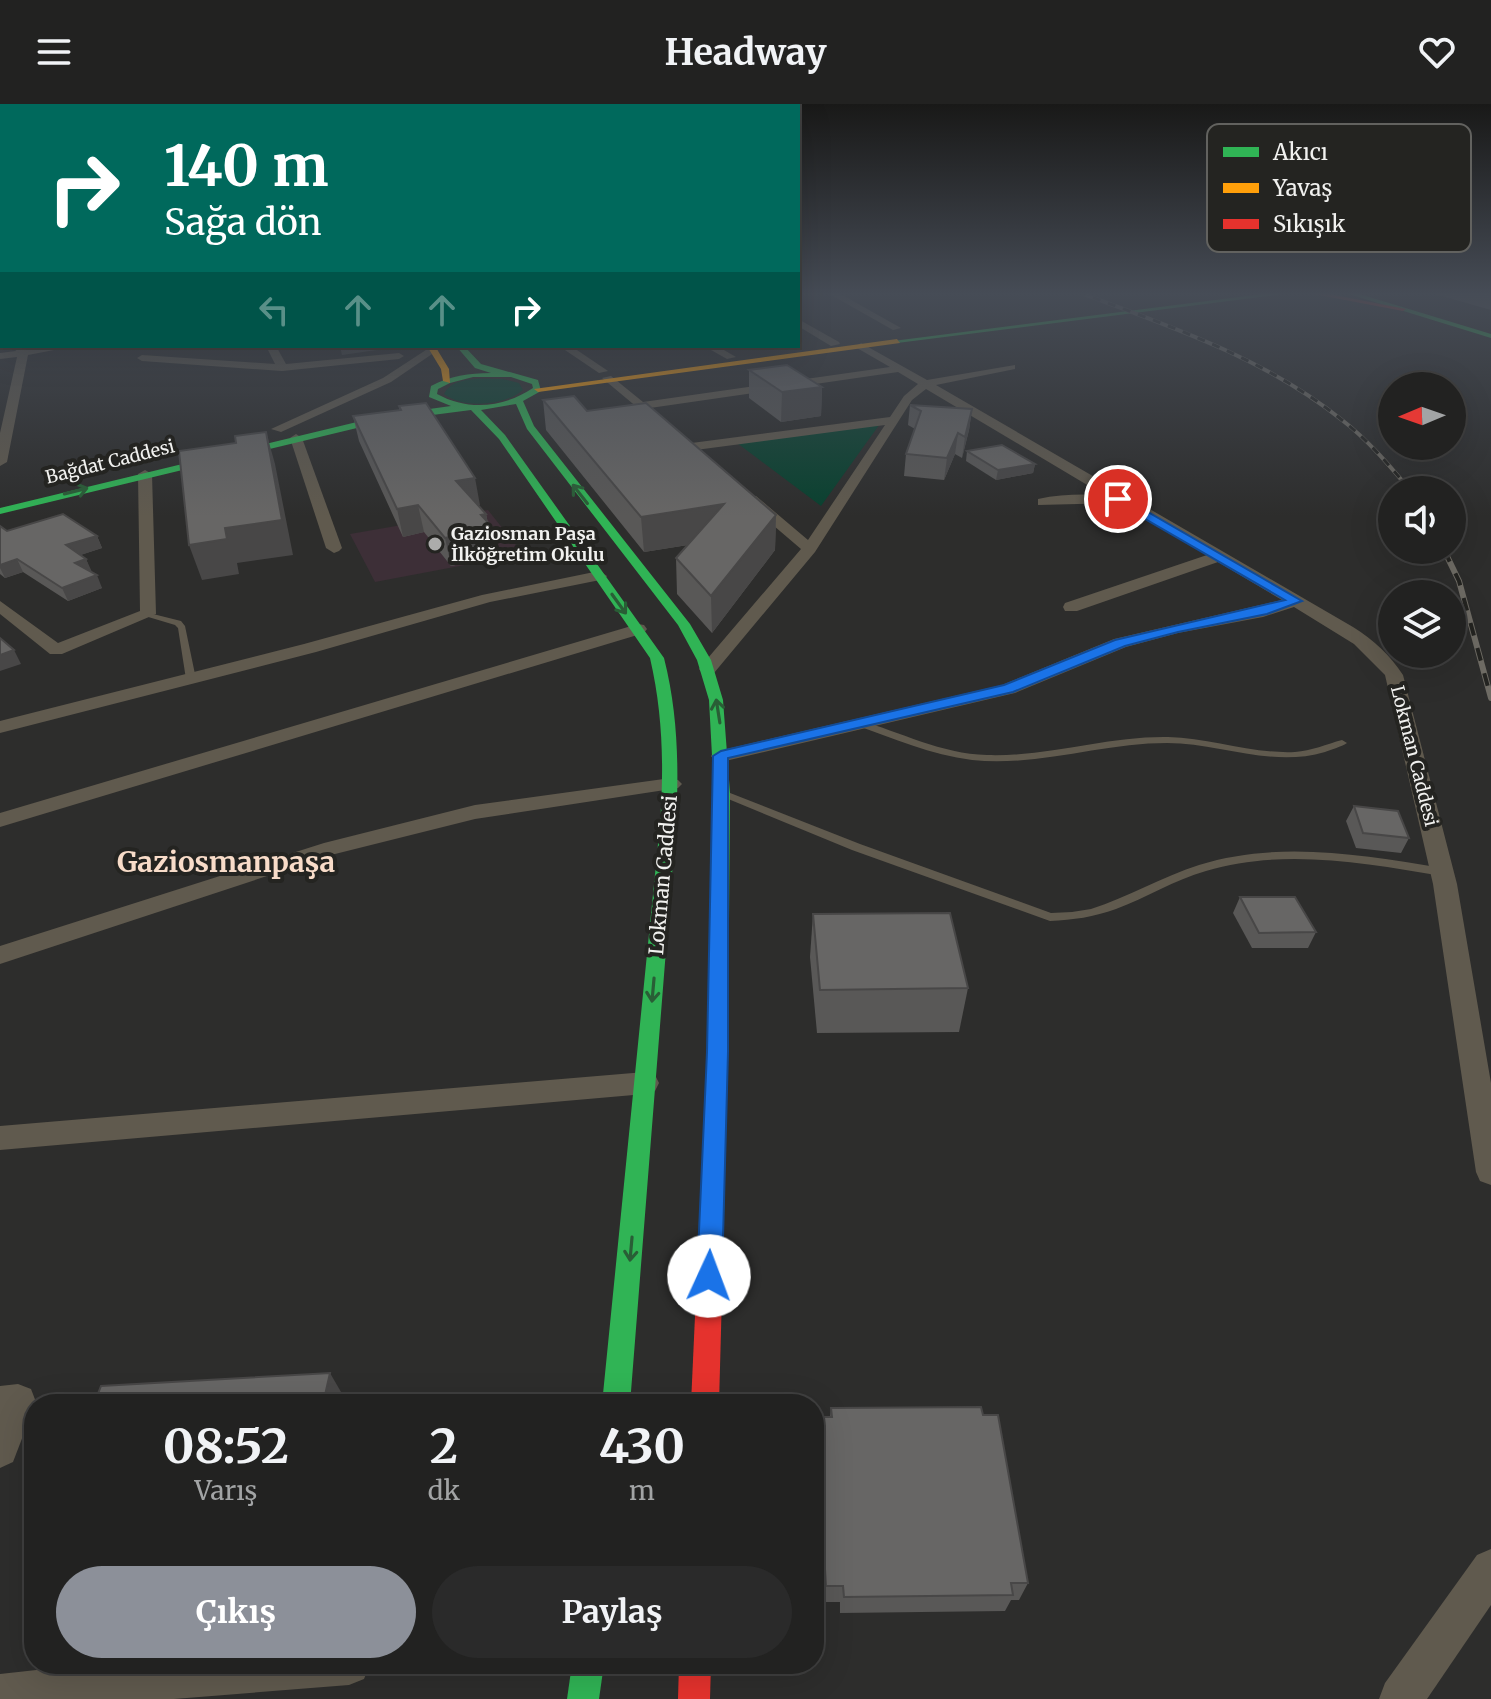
<!DOCTYPE html>
<html lang="tr">
<head>
<meta charset="utf-8">
<style>
	:root { --surface:#222221; --page:#2a2a2a; --text:#f1f3f6; --muted:#a2a4a5; --line:#3f3f3f; --accent:#8c9099 }
	body { margin:0; font-family:Merriweather,serif; background:var(--page); color:var(--text); height:100vh; display:flex; flex-direction:column; font-size:30px; white-space:nowrap }
	* { box-sizing:border-box; margin:0 }
	p { font-size:26px; color:var(--muted) }
	.icon { flex:none; width:44px; height:44px; fill:none; stroke:currentColor; stroke-width:2; stroke-linecap:round; stroke-linejoin:round }
	.map { position:relative; flex:1; overflow:hidden }
	.side { position:absolute; left:24px; top:1290px; width:800px; height:280px; display:flex; flex-direction:column; background:var(--surface); border-radius:32px; box-shadow:0 8px 32px #0002,0 0 0 2px var(--line) }
	.side>* { flex:none }
	.hud { position:absolute; left:0px; top:0px; width:800px; height:244px; box-shadow:0 8px 32px #0002,0 0 0 2px var(--line); background:#00695c; color:#fff; overflow:hidden }
	.needle { width:52px; rotate:268deg }
	.fabs { position:absolute; left:1378px; top:268px; display:grid; gap:16px }
	.fabs a { display:grid; place-items:center; width:88px; height:88px; border-radius:50%; background:var(--surface); box-shadow:0 8px 32px #0002,0 0 0 2px var(--line); font-size:40px }
	.pin { position:absolute; display:grid; place-items:center; width:68px; height:68px; color:#fff; margin:-34px; border:4px solid #fff; border-radius:50%; box-shadow:0 2px 8px #0007 }
	.me { position:absolute; width:88px; margin:-44px; rotate:2deg; stroke-linejoin:round; filter:drop-shadow(0 0 6px #0008) }
	.turn { display:flex; align-items:center; gap:28px; height:168px; padding:0 32px; font-size:36px }
	.turn .icon { width:104px; height:104px; stroke-width:2.5 }
	.turn b { display:block; font-size:56px; line-height:68px }
	.lanes { display:flex; align-items:center; height:76px; padding:0 32px; background:#0003; justify-content:center; gap:40px; direction:ltr }
	.lanes .off { opacity:.35 }
	.eta { display:flex; justify-content:space-evenly; align-items:center; height:136px; text-align:center }
	.eta b { font-size:48px; font-weight:700; line-height:56px }
	.cta { display:flex; gap:16px; margin-top:auto; padding:16px 32px }
	.cta a { flex:1; height:92px; border-radius:48px; background:var(--accent); color:#fff; font-size:32px; font-weight:700; line-height:92px; text-align:center }
	.cta a+a { background:var(--page); color:var(--text) }
	header { display:flex; justify-content:space-between; align-items:center; height:104px; padding:0 32px; background:var(--surface); font-size:36px; font-weight:700 }
	.map>svg:first-child { display:block }
	.education { fill:#3d2f37 }
	.green { fill:#09412f }
	.lines { fill:none; stroke-linecap:round; stroke-linejoin:round }
	.lane { fill:#605a4e; fill-rule:evenodd }
	.street { fill:#605a4e; fill-rule:evenodd }
	.fast { fill:#30b455; fill-rule:evenodd }
	.slow { fill:#ff9f0a; fill-rule:evenodd }
	.jam { fill:#e5322d; fill-rule:evenodd }
	.rail-far1-casing { stroke:#6e6b64; stroke-width:4 }
	.rail-casing { stroke:#6e6b64; stroke-width:6 }
	.rail-far1 { stroke:#242421; stroke-width:3; stroke-dasharray:8; stroke-linecap:butt }
	.rail { stroke:#242421; stroke-width:4; stroke-dasharray:13; stroke-linecap:butt }
	.wall { fill:#595857 }
	.shaded-wall { fill:#484747 }
	.building { fill:#676665; stroke:#484747; stroke-width:2 }
	.oneway { stroke:#295e36 }
	.route { fill:#1a73e8; stroke:#114b97; stroke-width:2 }
	.poi-dot { fill:#acacab; stroke:#242421; stroke-width:3 }
	.labels { text-anchor:middle; stroke-width:8; stroke-linejoin:round; paint-order:stroke }
	.far-street-label { font-size:18px; fill:#f1f1ef; stroke:#242421 }
	.far-poi-label { font-size:18px; font-weight:bold; fill:#f1f1ef; stroke:#242421; text-anchor:start }
	.street-label { font-size:20px; fill:#f1f1ef; stroke:#242421 }
	.district-label { font-size:28px; font-weight:bold; fill:#f8dcc9; stroke:#242421 }
	.key { fill:#242421; stroke:#62625f; stroke-width:2 }
	.key-label { font-size:22px; fill:#f1f1ef }
</style>
</head>
<body>
<header><svg class="icon" aria-label="menu" viewBox="0 0 24 24"><path d="M4 6h16M4 12h16M4 18h16"/></svg>Headway<svg class="icon" aria-label="heart" viewBox="0 0 24 24"><path d="M12 20l-8-8c-3-5 5-10 8-4 3-6 11-1 8 4z"/></svg></header>
<div class="map">
<svg width="1491" height="1595" viewBox="0 0 1491 1595">
	<rect width="100%" height="100%" fill="#2d2d2c"/>
	<polygon class="education" points="488,406 523,450 375,478 350,430"/>
	<g class="green">
		<path d="M503,275L519,279L523,286C505,302 463,305 444,290C453,271 485,275 503,275Z"/>
		<polygon points="882,317 821,402 737,339"/>
	</g>
	<g class="lines">
		<g class="lane">
			<polygon points="145,508 181,517 185,522 196,575 194,577 191,578 186,575 178,524 175,521 145,512"/>
			<path d="M858,616C901,628 941,650 987,651C1048,653 1107,632 1168,633C1211,634 1252,650 1295,648C1311,647 1327,640 1342,636L1347,639C1341,643 1332,645 1325,648C1271,664 1221,639 1167,639C1102,639 1037,663 972,656C931,651 893,634 855,621L853,619Z"/>
			<path d="M725,687L860,740L1051,809L1072,808L1091,805C1128,793 1162,773 1199,761C1278,736 1363,751 1442,764L1448,768L1442,772C1365,759 1282,744 1206,767C1174,776 1146,794 1116,805C1094,813 1073,816 1050,817L852,746L721,692L720,690L721,688Z"/>
		</g>
		<g class="street">
			<polygon points="826,188 837,188 901,224 893,226"/>
			<polygon points="798,215 839,238 840,240 831,242 798,222"/>
			<polygon points="0,226 2,227 2,233 0,232"/>
			<path d="M861,239L927,276L1015,261V265L936,281L1353,523C1374,536 1390,551 1403,571L1457,780L1491,979V1081L1480,1077L1476,1068L1433,780L1385,571L1354,540L1294,503L1263,513L1178,529L1126,543L1015,589L721,658L714,656L711,652L714,648L1002,581L1114,535L1282,496L1218,458L1077,507H1065L1063,503L1065,499L1207,451L1118,399L1038,401V395C1060,390 1082,390 1104,391L926,285L912,296L815,448L714,569H702L699,565L702,561L801,445L746,398V392H756L808,436L885,321L688,347L684,346V340L890,313L904,292L918,280L898,268L650,304L668,320L662,324L602,274L611,272L643,298L890,263L857,244L856,242Z"/>
			<polygon points="14,242 24,242 26,245 75,242 28,251 7,358 0,362 0,329 17,253 0,255 0,249 16,247"/>
			<polygon points="266,242 276,242 286,260 399,249 404,252 399,255 282,267 142,257 137,254 142,251 275,260"/>
			<polygon points="559,242 571,242 608,267 599,269"/>
			<polygon points="704,242 717,242 736,253 727,255"/>
			<polygon points="429,244 438,246 391,278 281,328 271,325 383,274"/>
			<polygon points="296,330 302,334 342,444 339,447 334,449 326,444 290,334"/>
			<polygon points="145,366 152,370 156,510 62,550 50,550 0,510 0,497 58,539 140,507 138,370"/>
			<polygon points="599,467 607,472 605,475 490,498 316,548 0,629 0,617 304,540 482,491"/>
			<polygon points="638,520 644,521 647,525 644,529 0,723 0,709"/>
			<polygon points="671,674 678,676 682,680 678,684 475,715 331,751 0,860 0,842 324,739 475,701"/>
			<polygon points="645,968 655,971 659,979 655,987 645,990 0,1046 0,1022"/>
			<polygon points="18,1280 31,1285 36,1298 13,1358 0,1364 0,1282"/>
			<polygon points="1491,1445 1491,1501 1427,1595 1379,1595 1385,1579 1477,1451"/>
			<polygon points="91,1560 370,1560 364,1575 349,1581 174,1595 0,1595 0,1570"/>
		</g>
		<g class="fast">
			<polygon points="1278,188 1299,188 897,239 893,237"/>
			<polygon points="1342,188 1353,188 1491,230 1491,234"/>
			<polygon points="0,196 2,196 0,201"/>
			<path d="M456,242H464L481,260L538,276L541,287L523,297L534,322L690,520L711,556L723,596L730,689L728,948L722,1190L718,1198L709,1202L700,1198L696,1190L708,948L714,689L709,596L697,556L678,521L527,325L516,300L481,306L505,331L664,554C678,609 679,663 676,720L630,1300H602L660,720C664,663 663,610 650,554L499,335L471,306L386,317L0,410V404L386,311L451,302L429,293L431,282C450,272 469,269 491,269L475,264ZM473,273H511L532,280L533,284C503,304 468,307 437,290L438,285L450,279Z"/>
			<polygon points="572,1560 604,1560 599,1595 567,1595"/>
		</g>
		<g class="slow">
			<polygon points="897,235 900,239 538,288 534,285"/>
			<polygon points="427,242 435,242 449,265 450,279 443,277 441,265"/>
		</g>
		<g class="jam">
			<polygon points="1303,188 1319,188 1406,205 1403,207"/>
			<polygon points="709,1178 718,1182 722,1190 719,1300 691,1300 696,1190 700,1182"/>
			<polygon points="679,1560 711,1560 710,1595 678,1595"/>
		</g>
		<defs>
			<path id="rail-far1" d="M1078,188C1169,222 1265,254 1342,316C1368,336 1389,361 1410,386"/>
			<polyline id="rail" points="1444,446 1459,477 1491,594"/>
		</defs>
		<use href="#rail-far1" class="rail-far1-casing"/>
		<use href="#rail" class="rail-casing"/>
		<use href="#rail-far1" class="rail-far1"/>
		<use href="#rail" class="rail"/>
	</g>
	<g class="wall">
		<polygon points="1428,188 1491,188 1491,206"/>
		<polygon points="749,266 822,283 821,312 781,318 749,294"/>
		<polygon points="543,296 587,307 776,411 775,446 712,529 677,490 676,454 688,441 644,448 546,326"/>
		<polygon points="910,301 972,305 969,326 962,354 955,350 944,376 904,372 906,350 915,325 908,321"/>
		<polygon points="399,302 486,410 488,419 493,424 498,452 451,462 424,428 403,433 359,337 353,312 399,306"/>
		<polygon points="967,347 1035,360 1033,369 996,376 966,357"/>
		<polygon points="0,422 7,427 97,432 102,444 80,451 86,455 91,468 102,484 68,497 23,468 5,474 0,470"/>
		<polygon points="1354,702 1409,734 1401,749 1356,744 1346,717"/>
		<polygon points="1240,793 1316,828 1308,844 1252,844 1233,809"/>
		<polygon points="813,810 968,884 959,928 817,929 810,853"/>
		<polygon points="831,1304 1028,1479 1019,1496 1011,1496 1005,1507 840,1509 840,1498 824,1498 814,1332 816,1313 830,1313"/>
	</g>
	<g class="shaded-wall">
		<polygon points="340,242 391,242 391,244 342,251"/>
		<polygon points="822,283 821,312 781,318 782,288"/>
		<polygon points="972,305 969,326 962,354 965,333"/>
		<polygon points="266,328 275,360 293,451 237,459 239,470 202,476 189,441 225,424"/>
		<polygon points="958,329 955,350 944,376 947,354"/>
		<polygon points="1035,360 1033,369 996,376 998,366"/>
		<polygon points="475,374 480,401 461,403 456,377"/>
		<polygon points="724,400 725,435 644,448 641,413"/>
		<polygon points="418,401 424,428 403,433 397,405"/>
		<polygon points="486,410 489,425 493,424 498,452 451,462 445,434 481,411"/>
		<polygon points="776,411 775,446 712,529 711,492"/>
		<polygon points="97,432 102,444 72,454 66,441"/>
		<polygon points="17,455 23,468 5,474 0,464 0,461"/>
		<polygon points="86,455 92,468 81,471 75,459"/>
		<polygon points="97,471 102,484 68,497 62,484"/>
		<polygon points="14,546 21,560 0,567 0,551"/>
		<polygon points="330,1269 348,1300 323,1300"/>
	</g>
	<g class="building">
		<polygon points="787,261 822,283 782,288 749,266"/>
		<polygon points="574,292 587,307 646,299 776,411 711,492 676,454 724,400 641,413 543,296"/>
		<polygon points="426,299 475,374 456,377 486,410 481,411 493,424 445,434 418,401 397,405 353,312 401,306 399,302"/>
		<polygon points="910,301 972,305 965,333 958,329 947,354 906,350 921,307"/>
		<polygon points="266,328 282,416 225,424 227,435 189,441 179,347 236,339 235,332"/>
		<polygon points="1002,341 1035,360 998,366 967,347"/>
		<polygon points="63,410 97,432 66,441 86,455 75,459 97,471 62,484 17,455 0,461 0,422 7,427"/>
		<polygon points="0,534 14,546 0,551"/>
		<polygon points="1354,702 1398,707 1409,734 1363,729"/>
		<polygon points="1240,793 1295,793 1316,828 1259,829"/>
		<polygon points="950,809 968,884 820,886 813,810"/>
		<polygon points="330,1269 323,1300 94,1300 101,1282"/>
		<polygon points="981,1303 983,1311 998,1311 1028,1479 1011,1479 1013,1491 844,1493 843,1482 826,1482 816,1313 832,1313 831,1304"/>
	</g>
	<defs><path id="oneway-shaft" d="M-6 0H5M1.5-3L5.5 0L1.5 3" fill="none" stroke-width="1.6" stroke-linecap="round" stroke-linejoin="round" transform="scale(2)"/></defs>
	<g class="oneway">
		<use href="#oneway-shaft" transform="translate(76 387) rotate(-14)"/>
		<use href="#oneway-shaft" transform="translate(580 390) rotate(-128)"/>
		<use href="#oneway-shaft" transform="translate(619 500) rotate(54)"/>
		<use href="#oneway-shaft" transform="translate(718 607) rotate(-99)"/>
		<use href="#oneway-shaft" transform="translate(653 886) rotate(95)"/>
		<use href="#oneway-shaft" transform="translate(631 1145) rotate(95)"/>
	</g>
	<linearGradient id="sky" x2="0" y2="1"><stop stop-color="#191918"/><stop offset="0.46" stop-color="#464c56"/><stop offset="1" stop-color="#464c56" stop-opacity="0"/></linearGradient>
	<rect width="1491" height="412" fill="url(#sky)"/>
	<polygon class="route" points="1114,393 1122,393 1302,497 1267,510 1178,528 1125,542 1013,588 728,654 728,948 722,1172 718,1181 709,1184 700,1181 697,1172 707,948 713,652 721,647 1004,581 1115,536 1285,496 1114,397"/>
	<circle class="poi-dot" cx="435" cy="440" r="8"/>
	<g class="labels">
		<g class="far-street-label">
			<text transform="translate(110 358) rotate(-14)" y="6">Bağdat Caddesi</text>
			<text transform="translate(1414 652) rotate(76)" y="6">Lokman Caddesi</text>
		</g>
		<g class="far-poi-label">
			<text x="451" y="436">Gaziosman Paşa<tspan x="451" dy="21">İlköğretim Okulu</tspan></text>
		</g>
		<g class="street-label">
			<text transform="translate(663 771) rotate(-85)" y="7">Lokman Caddesi</text>
		</g>
		<g class="district-label">
			<text x="226" y="768">Gaziosmanpaşa</text>
		</g>
	</g>
	<rect x="1207" y="20" width="264" height="128" rx="12" class="key"/>
	<rect x="1223" y="43" width="36" height="10" fill="#30b455"/>
	<rect x="1223" y="79" width="36" height="10" fill="#ff9f0a"/>
	<rect x="1223" y="115" width="36" height="10" fill="#e5322d"/>
	<g class="key-label">
		<text x="1273" y="56">Akıcı</text>
		<text x="1273" y="92">Yavaş</text>
		<text x="1273" y="128">Sıkışık</text>
	</g>
</svg>
<div class="fabs">
<a><svg class="needle" viewBox="-14 -14 28 28"><path d="M0-13l5 13h-10z" fill="#e53935"/><path d="M0 13l5-13h-10z" fill="#a2a4a5"/></svg></a>
<a><svg class="icon" aria-label="sound" viewBox="0 0 24 24"><path d="M4 9h4l5-4v14l-5-4H4zM17 9q2 3 0 6"/></svg></a>
<a><svg class="icon" aria-label="layers" viewBox="0 0 24 24"><path d="M12 4l9 5-9 5-9-5zM3 14l9 5 9-5"/></svg></a>
</div>
<div class="pin" style="left:1118px;top:395px;background:#d93025"><svg class="icon" aria-label="arrive" viewBox="0 0 24 24"><path d="M6 21V4h12l-3 4 3 4H6"/></svg></div>
<svg class="me" style="left:709px;top:1172px" viewBox="-20 -20 40 40"><circle r="19" fill="#fff"/><path d="M0-13L10 11 0 6-10 11z" fill="#1a73e8"/></svg>
<div class="hud">
<div class="turn"><svg class="icon" aria-label="right" viewBox="0 0 24 24"><path d="M7 20v-9h11M14 6l5 5-5 5"/></svg><div><b>140 m</b>Sağa dön</div></div>
<div class="lanes"><svg class="icon off" aria-label="left" viewBox="0 0 24 24"><path d="M17 20v-9H6M10 6l-5 5 5 5"/></svg><svg class="icon off" aria-label="ahead" viewBox="0 0 24 24"><path d="M12 20V5M6 11l6-6 6 6"/></svg><svg class="icon off" aria-label="ahead" viewBox="0 0 24 24"><path d="M12 20V5M6 11l6-6 6 6"/></svg><svg class="icon" aria-label="right" viewBox="0 0 24 24"><path d="M7 20v-9h11M14 6l5 5-5 5"/></svg></div>
</div>
<section class="side">
<div class="eta">
<div><b>08:52</b><p>Varış</p></div>
<div><b>2</b><p>dk</p></div>
<div><b>430</b><p>m</p></div>
</div>
<div class="cta"><a>Çıkış</a><a>Paylaş</a></div>
</section>
</div>
</body>
</html>
